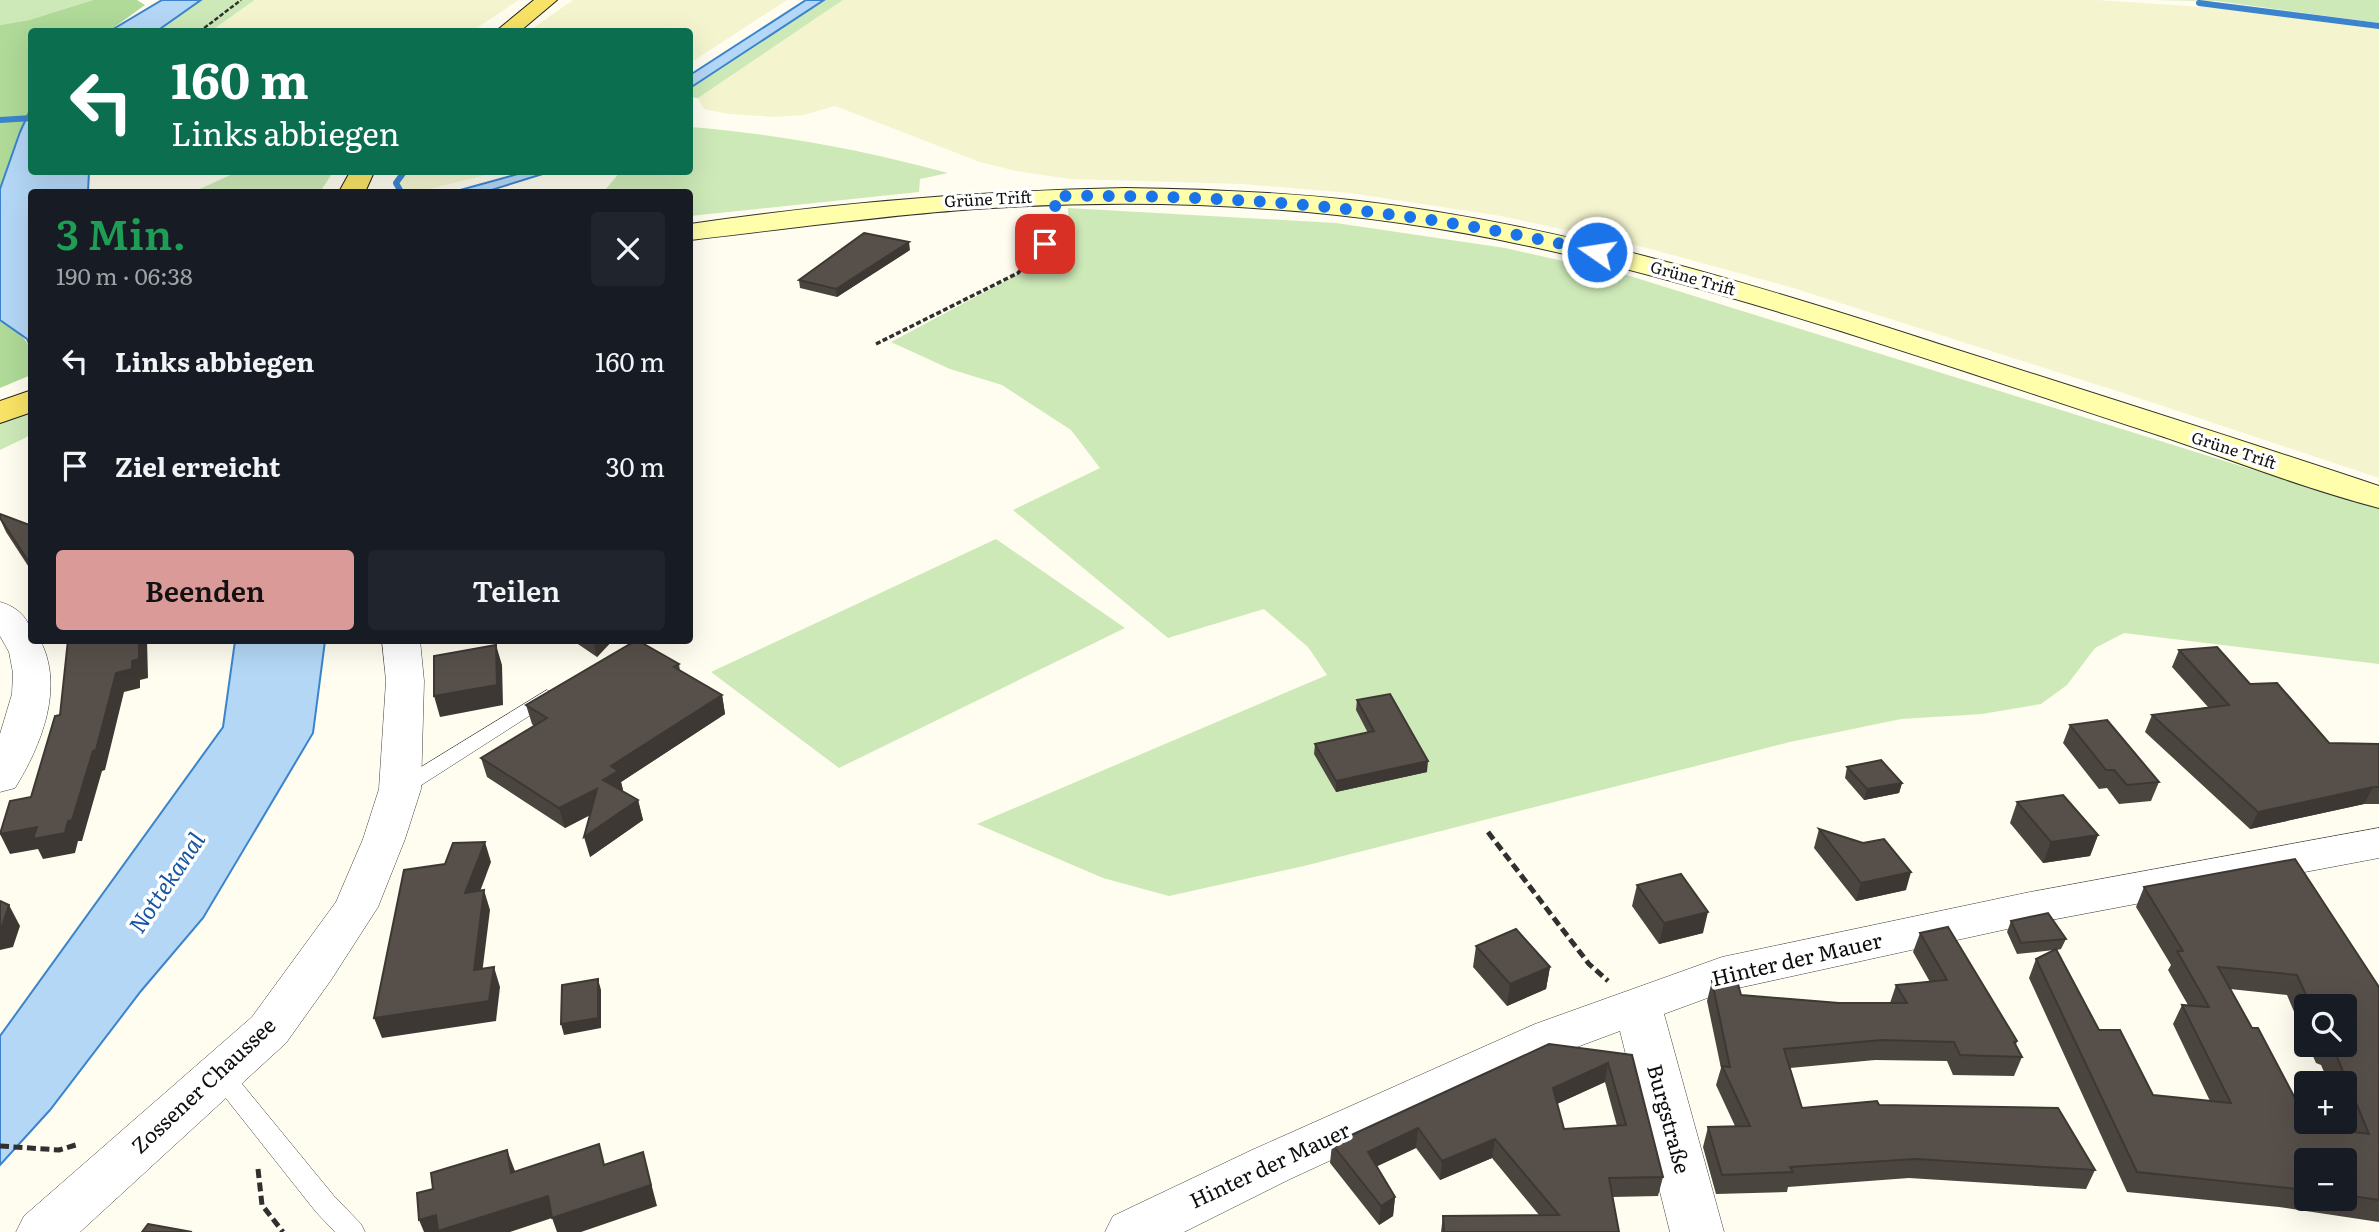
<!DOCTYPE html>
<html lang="de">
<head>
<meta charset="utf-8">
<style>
	:root { --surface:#171b24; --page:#20242c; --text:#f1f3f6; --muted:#9ea1a6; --accent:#da9a98 }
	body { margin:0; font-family:Literata,serif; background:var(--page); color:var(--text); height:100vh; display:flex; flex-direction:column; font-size:26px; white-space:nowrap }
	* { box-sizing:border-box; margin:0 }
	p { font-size:23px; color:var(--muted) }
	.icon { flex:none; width:38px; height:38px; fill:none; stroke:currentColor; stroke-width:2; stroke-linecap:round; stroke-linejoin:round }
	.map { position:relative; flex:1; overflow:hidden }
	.side { position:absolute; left:28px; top:189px; width:665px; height:455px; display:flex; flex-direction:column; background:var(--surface); border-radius:7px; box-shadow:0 7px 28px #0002 }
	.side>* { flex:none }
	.top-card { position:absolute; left:28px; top:28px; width:665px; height:147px; border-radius:7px; box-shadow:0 7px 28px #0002; background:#0b6e4f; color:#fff; overflow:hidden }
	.controls { position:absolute; left:2294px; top:994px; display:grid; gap:14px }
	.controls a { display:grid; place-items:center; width:63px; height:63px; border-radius:7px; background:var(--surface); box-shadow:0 7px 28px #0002; font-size:35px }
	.pin { position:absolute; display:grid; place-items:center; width:60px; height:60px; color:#fff; margin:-30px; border-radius:14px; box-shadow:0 4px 10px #0006 }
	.me { position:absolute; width:77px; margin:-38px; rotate:283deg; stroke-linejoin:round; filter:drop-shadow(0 0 5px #0008) }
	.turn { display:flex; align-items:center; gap:24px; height:147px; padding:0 28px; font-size:32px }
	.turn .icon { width:91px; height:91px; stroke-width:2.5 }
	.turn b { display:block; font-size:49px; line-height:60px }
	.round { display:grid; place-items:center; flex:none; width:74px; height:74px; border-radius:7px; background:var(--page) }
	.head { display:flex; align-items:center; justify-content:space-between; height:119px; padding:0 28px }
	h1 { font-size:42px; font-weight:600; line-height:52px; color:#1e9e55 }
	.primary-button { display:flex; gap:14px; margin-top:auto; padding:14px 28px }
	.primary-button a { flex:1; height:80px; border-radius:7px; background:var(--accent); color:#111; font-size:28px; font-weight:600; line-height:80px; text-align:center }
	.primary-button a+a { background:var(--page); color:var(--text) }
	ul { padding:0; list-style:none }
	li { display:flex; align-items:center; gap:21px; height:105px; padding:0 28px }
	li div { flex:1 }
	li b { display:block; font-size:26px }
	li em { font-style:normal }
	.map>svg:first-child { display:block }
	.farmland { fill:#f4f5cf }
	.green { fill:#cde9b8 }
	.forest { fill:#afda98 }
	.water { fill:#b4d7f6; stroke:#3b84cd; stroke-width:2 }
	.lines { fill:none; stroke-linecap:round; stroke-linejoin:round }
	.stream { stroke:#3b84cd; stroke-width:6 }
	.service-casing { stroke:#414141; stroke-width:1 }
	.minor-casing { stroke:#414141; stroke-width:1 }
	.secondary-casing { stroke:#303030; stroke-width:2 }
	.primary-casing { stroke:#1f1f1f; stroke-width:2 }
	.path-far2 { stroke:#303030; stroke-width:2.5; stroke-dasharray:4.5 2; stroke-linecap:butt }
	.path-far1 { stroke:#303030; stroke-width:3.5; stroke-dasharray:5 2.5; stroke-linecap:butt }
	.path { stroke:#303030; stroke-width:5; stroke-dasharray:9 4.5; stroke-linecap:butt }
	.service { fill:#fff; fill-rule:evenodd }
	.minor { fill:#fff; fill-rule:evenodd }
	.secondary { fill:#fffeaa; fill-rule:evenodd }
	.primary { fill:#f8e366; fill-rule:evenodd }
	.wall { fill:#4b4540; fill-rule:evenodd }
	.shaded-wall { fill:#3d3834 }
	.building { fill:#57504a; stroke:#3d3834; stroke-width:2; fill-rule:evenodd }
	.route { stroke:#1a73e8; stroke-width:12; stroke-dasharray:0 21.6 }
	.labels { text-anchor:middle; stroke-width:7; stroke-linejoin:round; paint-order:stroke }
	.far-street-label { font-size:16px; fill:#0e0e0e; stroke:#fff }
	.near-street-label { font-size:21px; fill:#0e0e0e; stroke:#fff }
	.near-water-label { font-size:23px; font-style:italic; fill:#1756a0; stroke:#fff }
</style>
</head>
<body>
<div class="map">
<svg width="2379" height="1232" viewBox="0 0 2379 1232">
	<rect width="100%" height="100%" fill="#fffdef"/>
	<g class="farmland">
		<polygon points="256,0 519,0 472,31 211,31"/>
		<polygon points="573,0 787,0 690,63 690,32 529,31"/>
		<polygon points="843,0 2097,0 2234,9 2379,29 2379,478 2148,401 1790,287 1643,247 1501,216 1350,193 1242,184 1070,179 1016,171 980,162 835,106 804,115 775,117 729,114 704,109 698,98"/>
		<polygon points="402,172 498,172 417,192 398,191"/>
	</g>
	<g class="green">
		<polygon points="0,0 93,0 29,20 0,25"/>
		<polygon points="201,0 255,0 211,31 157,32"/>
		<polygon points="824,0 843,0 698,98 690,97 690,88"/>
		<polygon points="2151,0 2379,0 2379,23 2216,1"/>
		<path d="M690,127C778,134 863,150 948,173L920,179L919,192L690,216V192H611L606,189L620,172H690Z"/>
		<polygon points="237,172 333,172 320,192 193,192"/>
		<polygon points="1068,208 1336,223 1505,248 1630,276 2379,509 2379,664 2124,633 2095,648 2067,685 2041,704 1982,714 1901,719 1790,742 1304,866 1169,896 1103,878 977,824 1327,675 1308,647 1264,609 1168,638 1013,510 1100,468 1071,430 1002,385 950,369 891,342 1022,272 1069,228"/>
		<polygon points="31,407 31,435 0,450 0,420"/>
		<polygon points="996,539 1125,628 839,768 711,672"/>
	</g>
	<g class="forest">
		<polygon points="93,0 137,0 145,5 109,31 32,32 31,108 20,132 0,189 0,25 29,20"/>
		<path d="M0,320C28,340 32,340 31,375L0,388Z"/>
	</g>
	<g class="water">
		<polygon points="162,0 201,0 157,31 110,31"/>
		<polygon points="806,0 824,0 690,88 690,75"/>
		<polygon points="31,108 32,172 89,172 88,192 32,192 31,348 27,339 0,320 0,189 20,132"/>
		<polygon points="525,172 549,172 485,192 453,192"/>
		<polygon points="235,641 325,641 313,733 203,918 141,991 50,1110 0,1165 0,1036 223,727"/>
	</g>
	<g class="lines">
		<g class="stream">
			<polyline points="2199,3 2379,26"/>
			<polyline points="0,120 32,118"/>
			<polyline points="401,192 396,183 404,172"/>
		</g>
		<defs>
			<g id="service">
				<polygon points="547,690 556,696 554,700 409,793 395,793 392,788 395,783"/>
				<polygon points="221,1066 229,1068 334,1196 361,1224 365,1232 335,1232 316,1212 213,1082 209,1075 213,1068"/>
			</g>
			<g id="minor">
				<path d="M0,602C19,607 32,621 32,640H40C65,687 41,746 15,788L0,792V734L12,694L13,673L9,652L0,636Z"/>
				<polygon points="382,640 420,640 424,681 421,789 405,839 378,907 331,980 286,1043 80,1232 16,1232 24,1216 252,1017 336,902 363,839 379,789 386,681"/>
				<polygon points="2379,828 2379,858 2030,924 1729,990 1664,1014 1724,1232 1670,1232 1620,1031 1569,1050 1288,1180 1184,1232 1105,1232 1113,1216 1252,1150 1535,1024 1722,957 2030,892"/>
			</g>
			<path id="secondary" d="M1125,188C1203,189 1281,192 1359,201C1559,224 1754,284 1945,346C2090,392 2235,438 2379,486V508C2306,489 2235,461 2164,437C1957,370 1751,295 1538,248C1353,207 1164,196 975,209C879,216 785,229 690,240V224C834,203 979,191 1125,188Z"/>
			<g id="primary">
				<polygon points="534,0 557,0 519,32 495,32"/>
				<polygon points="350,172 374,172 365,192 339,192"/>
				<polygon points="32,390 32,412 0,423 0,401"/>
			</g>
		</defs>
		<use href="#service" class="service-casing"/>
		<use href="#minor" class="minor-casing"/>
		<use href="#secondary" class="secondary-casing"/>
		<use href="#primary" class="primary-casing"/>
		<polyline class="path-far2" points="199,32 241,0"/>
		<polyline class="path-far1" points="876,344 1018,273 1058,230 1057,221"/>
		<g class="path">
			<polyline points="1488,832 1589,964 1608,981"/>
			<polyline points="0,1146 59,1150 79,1144"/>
			<polyline points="258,1169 262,1205 283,1232"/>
		</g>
		<use href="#service" class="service"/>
		<use href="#minor" class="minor"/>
		<use href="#secondary" class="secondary"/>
		<use href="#primary" class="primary"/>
	</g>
	<g class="wall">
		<polygon points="910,250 837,297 800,288 799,280"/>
		<polygon points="0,514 32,526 32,572 6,532 0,519"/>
		<polygon points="572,640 613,640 597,657"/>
		<polygon points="2179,650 2250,684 2329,743 2379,744 2379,804 2364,804 2250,829 2145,732 2152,715 2208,707 2172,667"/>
		<polygon points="679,664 680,671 722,695 725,714 621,782 623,790 622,791 638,800 643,820 590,857 590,815 565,828 487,777 481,758 534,726 532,724 526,705"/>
		<polygon points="1357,700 1427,772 1336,792 1314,754 1315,744 1368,733 1356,710"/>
		<polygon points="2070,725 2159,782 2151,801 2119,804 2107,788 2099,789 2063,743"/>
		<polygon points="1847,767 1902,783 1899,793 1864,800 1845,778"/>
		<polygon points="2017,802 2098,835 2090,856 2043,863 2010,823"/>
		<polygon points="1819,829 1863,843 1906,890 1856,901 1814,848"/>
		<polygon points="1637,885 1703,933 1659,944 1632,906"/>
		<path d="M2144,887L2379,987V1222L2279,1207L2127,1192L2029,978L2036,959L2054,950L2017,954L2007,932L2011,921L2066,939L2061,949L2057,950L2099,1030L2153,1095L2210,1101L2173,1024L2182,1005H2188L2168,970L2171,965L2136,907ZM2230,989L2287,995L2306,1040V1006H2345V1045H2308L2316,1063L2321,1065L2329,1083H2345L2344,1122L2348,1132L2310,1126L2252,1028ZM2306,1160H2345V1199H2306Z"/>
		<polygon points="1920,933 2017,1041 2016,1045 2022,1057 2014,1076 1953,1075 1947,1061 1875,1060 1790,1068 1802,1108 1879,1105 2095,1170 2086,1189 1909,1178 1788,1187 1787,1192 1716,1194 1703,1147 1708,1127 1735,1126 1716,1085 1721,1068 1707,1001 1712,981 1741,995 1839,1003 1890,1003 1896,985 1930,982 1913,952"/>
		<polygon points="1476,946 1550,967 1546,989 1507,1006 1473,967"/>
		<path d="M1632,1055L1663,1177L1658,1196L1612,1197L1619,1232H1441L1443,1216L1539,1215L1492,1158L1440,1180L1416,1148L1377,1166L1395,1197L1393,1216L1379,1225L1330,1163L1332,1144ZM1605,1082L1617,1126L1564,1129L1557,1104Z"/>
	</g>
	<g class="shaded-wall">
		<polygon points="909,242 910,250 837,297 836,289"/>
		<polygon points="139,640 147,640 148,678 140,680 140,688 124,692 105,770 102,771 82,841 78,841 75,853 43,859 38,849 10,854 0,834 37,827 116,673 132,661"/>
		<polygon points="593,640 613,640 597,657"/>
		<polygon points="496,645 502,665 503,705 440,717 434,696"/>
		<polygon points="722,695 725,714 621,782 623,790 608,800 603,780 611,766"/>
		<polygon points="1428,761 1427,772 1336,792 1336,781"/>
		<polygon points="1902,783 1899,793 1864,800 1867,789"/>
		<polygon points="2373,787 2364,804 2250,829 2258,812"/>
		<polygon points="597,789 602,809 565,828 559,808"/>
		<polygon points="638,800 643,820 590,857 584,837"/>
		<polygon points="2098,835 2090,856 2043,863 2051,842"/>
		<polygon points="485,842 491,862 472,913 465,893"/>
		<polygon points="1911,872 1906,890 1856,901 1861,883"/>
		<polygon points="484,890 490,910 480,990 474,970"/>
		<polygon points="9,905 20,926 13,947 0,950 0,927"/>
		<polygon points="1708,912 1703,933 1659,944 1664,923"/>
		<polygon points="494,967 500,987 496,1021 382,1038 374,1018"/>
		<polygon points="1550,967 1546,989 1507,1006 1510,984"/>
		<polygon points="598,979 601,990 601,1028 564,1035 561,1024"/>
		<polygon points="1608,1063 1605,1082 1550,1107 1553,1088"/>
		<polygon points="1418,1128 1416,1148 1367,1171 1368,1152"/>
		<polygon points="1495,1139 1492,1158 1440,1180 1442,1161"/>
		<polygon points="507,1150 515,1171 511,1173"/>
		<polygon points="643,1152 657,1206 581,1232 557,1232 552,1218 510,1232 424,1232 419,1220 436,1215 442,1230"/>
		<polygon points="1395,1197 1393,1216 1379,1225 1381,1206"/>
	</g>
	<g class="building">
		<polygon points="864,233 909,242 836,289 799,280"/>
		<polygon points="0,514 32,526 32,567 0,518"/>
		<polygon points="68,640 139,640 139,659 132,661 132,669 116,673 96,750 93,751 72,820 68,821 65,833 33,839 37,827 0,834 10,801 31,797 55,716 60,715"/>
		<polygon points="637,640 679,664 674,667 722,695 611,766 618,771 603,780 638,800 584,837 597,789 559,808 481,758 547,718 526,705"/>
		<polygon points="496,645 497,685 434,696 434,656"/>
		<polygon points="2217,647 2250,684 2277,683 2329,743 2379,744 2379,787 2373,787 2258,812 2152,715 2229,705 2179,650"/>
		<polygon points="1390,694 1428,761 1336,781 1315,744 1374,731 1357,700"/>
		<polygon points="2107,720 2159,782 2127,785 2114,770 2106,770 2070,725"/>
		<polygon points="1881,760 1902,783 1867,789 1847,767"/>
		<polygon points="2063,795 2098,835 2051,842 2017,802"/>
		<polygon points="1819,829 1863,843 1884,839 1911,872 1861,883"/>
		<polygon points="485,842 465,893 484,890 474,970 494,967 489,1001 374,1018 404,870 445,864 453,843"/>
		<path d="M2295,859L2379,987V1200L2345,1195V1160H2306V1190L2137,1172L2036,959L2056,949L2099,1030H2120L2153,1095L2231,1103L2182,1005L2209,1007L2177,951H2183L2144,887ZM2218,967L2297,975L2311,1006H2345V1045H2331H2332L2369,1134L2310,1126L2308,1122H2306V1119L2258,1028H2252Z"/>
		<polygon points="1681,874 1708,912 1664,923 1637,885"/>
		<polygon points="0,901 9,905 2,926 0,927"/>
		<polygon points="2048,913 2066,939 2021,943 2011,921"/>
		<polygon points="1948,927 2017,1041 2014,1042 2022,1057 1960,1055 1954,1042 1882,1040 1784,1049 1802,1108 1877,1101 1879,1105 2058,1108 2095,1170 1916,1159 1790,1167 1793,1172 1722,1175 1708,1127 1750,1126 1722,1066 1730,1067 1712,981 1735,973 1741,995 1839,1003 1907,1003 1896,985 1947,980 1920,933"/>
		<polygon points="1516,929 1550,967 1510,984 1476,946"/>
		<polygon points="598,979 598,1018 561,1024 562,985"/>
		<path d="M1549,1044L1632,1055L1663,1177L1609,1178L1619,1232H1444L1443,1216L1559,1215L1495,1139L1442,1161L1418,1128L1368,1152L1395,1197L1381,1206L1332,1144ZM1608,1063L1626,1125L1564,1129L1553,1088Z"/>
		<polygon points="599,1144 604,1165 643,1152 651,1185 552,1218 548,1196 438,1231 436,1215 419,1220 417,1193 433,1189 431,1173 507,1150 511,1173"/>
		<polygon points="148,1224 192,1232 142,1232"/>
	</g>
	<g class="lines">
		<path class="route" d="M1045,244L1058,230L1054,196C1240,194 1415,209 1597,252"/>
	</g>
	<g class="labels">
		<g class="far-street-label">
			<text transform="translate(988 199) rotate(-3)" y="6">Grüne Trift</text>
			<text transform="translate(1693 278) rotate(16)" y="6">Grüne Trift</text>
			<text transform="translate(2234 450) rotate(18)" y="6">Grüne Trift</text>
		</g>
		<g class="near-street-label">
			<text transform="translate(1797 960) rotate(-13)" y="7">Hinter der Mauer</text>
			<text transform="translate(204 1086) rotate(-43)" y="7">Zossener Chaussee</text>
			<text transform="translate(1668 1119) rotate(75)" y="7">Burgstraße</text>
			<text transform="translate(1270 1166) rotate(-25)" y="7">Hinter der Mauer</text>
		</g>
		<g class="near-water-label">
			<text transform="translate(167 883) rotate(-56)" y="8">Nottekanal</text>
		</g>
	</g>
</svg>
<div class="controls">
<a><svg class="icon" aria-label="search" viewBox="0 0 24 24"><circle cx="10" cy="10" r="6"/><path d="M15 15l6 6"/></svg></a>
<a>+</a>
<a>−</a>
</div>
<div class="pin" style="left:1045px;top:244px;background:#d93025"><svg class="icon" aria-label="arrive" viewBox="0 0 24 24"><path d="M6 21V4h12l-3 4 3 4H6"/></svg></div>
<svg class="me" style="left:1597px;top:252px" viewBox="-20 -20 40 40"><circle r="17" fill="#1a73e8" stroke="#fff" stroke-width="3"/><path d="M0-11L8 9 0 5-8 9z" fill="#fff"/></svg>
<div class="top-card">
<div class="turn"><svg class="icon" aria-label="left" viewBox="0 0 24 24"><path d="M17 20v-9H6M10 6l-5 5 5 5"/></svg><div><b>160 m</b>Links abbiegen</div></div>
</div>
<section class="side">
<div class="head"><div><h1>3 Min.</h1><p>190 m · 06:38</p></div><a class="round"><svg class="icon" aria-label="close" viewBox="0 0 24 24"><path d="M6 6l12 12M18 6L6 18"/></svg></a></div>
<ul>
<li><svg class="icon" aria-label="left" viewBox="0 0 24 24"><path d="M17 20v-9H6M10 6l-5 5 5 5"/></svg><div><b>Links abbiegen</b></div><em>160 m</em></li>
<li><svg class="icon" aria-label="arrive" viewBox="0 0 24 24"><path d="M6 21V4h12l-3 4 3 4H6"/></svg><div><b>Ziel erreicht</b></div><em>30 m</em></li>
</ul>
<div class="primary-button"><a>Beenden</a><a>Teilen</a></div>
</section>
</div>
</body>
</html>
